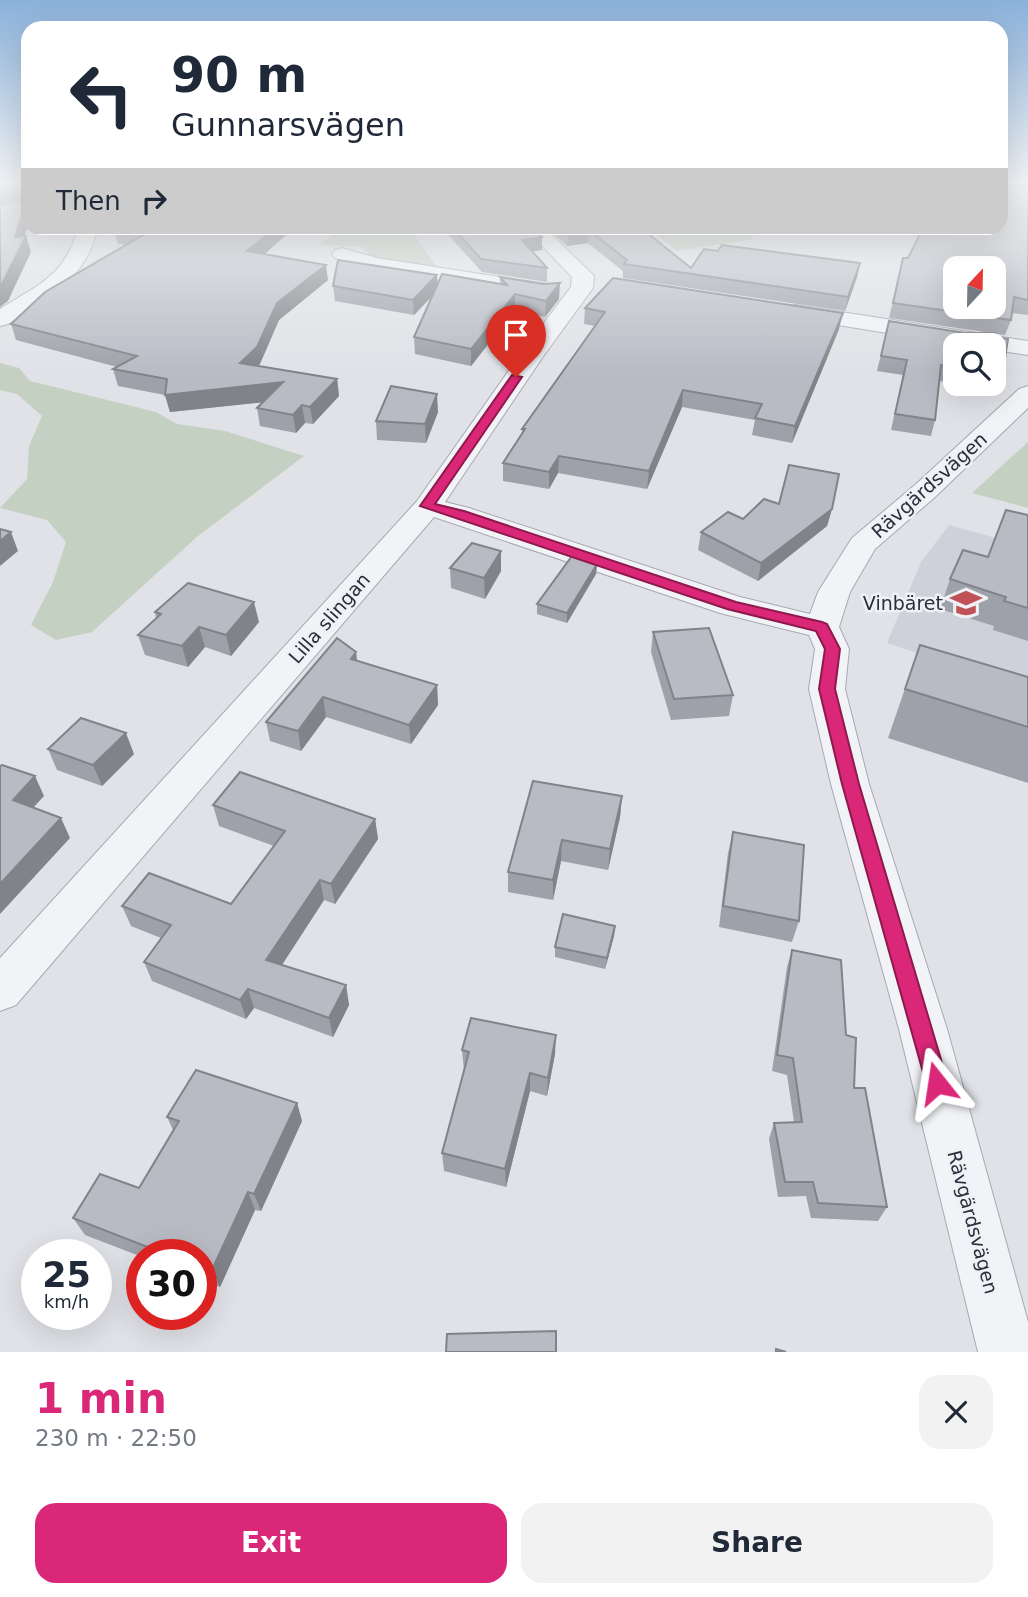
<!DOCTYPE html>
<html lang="en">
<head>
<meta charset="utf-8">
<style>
	:root { --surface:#fff; --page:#f2f2f3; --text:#1f2937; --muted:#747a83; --accent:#db2777 }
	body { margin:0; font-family:"DejaVu Sans",sans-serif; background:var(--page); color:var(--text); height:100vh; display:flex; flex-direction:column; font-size:26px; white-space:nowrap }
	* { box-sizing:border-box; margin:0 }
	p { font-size:23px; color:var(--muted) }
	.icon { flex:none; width:38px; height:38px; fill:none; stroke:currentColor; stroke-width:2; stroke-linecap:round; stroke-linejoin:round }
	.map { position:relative; height:1352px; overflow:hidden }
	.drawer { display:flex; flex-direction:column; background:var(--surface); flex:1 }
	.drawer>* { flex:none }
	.banner { position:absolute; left:21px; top:21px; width:987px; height:214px; border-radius:21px; box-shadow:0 7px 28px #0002; background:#fff; color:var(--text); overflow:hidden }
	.needle { width:46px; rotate:22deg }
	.buttons { position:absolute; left:943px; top:256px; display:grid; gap:14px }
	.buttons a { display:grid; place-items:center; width:63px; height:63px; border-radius:14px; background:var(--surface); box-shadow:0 7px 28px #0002; font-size:35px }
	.speed { position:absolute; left:21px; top:1239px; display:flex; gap:14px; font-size:35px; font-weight:700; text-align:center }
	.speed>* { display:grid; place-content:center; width:91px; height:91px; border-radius:50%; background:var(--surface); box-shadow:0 7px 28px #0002; line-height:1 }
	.speed small { font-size:18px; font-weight:400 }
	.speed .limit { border:10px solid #d22; background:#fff; color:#111 }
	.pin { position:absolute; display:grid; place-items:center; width:60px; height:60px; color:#fff; margin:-72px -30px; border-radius:50% 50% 50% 0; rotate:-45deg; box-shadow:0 0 7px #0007 }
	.pin .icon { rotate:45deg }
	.me { position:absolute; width:77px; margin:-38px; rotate:345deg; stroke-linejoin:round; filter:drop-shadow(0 0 5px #0008) }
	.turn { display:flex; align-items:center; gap:24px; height:147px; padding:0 35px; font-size:32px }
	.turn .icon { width:91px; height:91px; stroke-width:2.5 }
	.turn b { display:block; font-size:49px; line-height:60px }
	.then { display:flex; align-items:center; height:66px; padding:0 35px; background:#0003; gap:14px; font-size:26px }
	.round { display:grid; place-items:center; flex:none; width:74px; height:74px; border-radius:21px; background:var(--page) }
	.head { display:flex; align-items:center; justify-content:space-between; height:119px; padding:0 35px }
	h1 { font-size:42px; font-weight:700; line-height:52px; color:var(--accent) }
	.primary-button { display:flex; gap:14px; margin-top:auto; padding:14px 35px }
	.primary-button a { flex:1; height:80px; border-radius:21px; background:var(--accent); color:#fff; font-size:28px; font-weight:700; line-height:80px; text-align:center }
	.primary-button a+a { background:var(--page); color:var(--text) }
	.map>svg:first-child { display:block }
	.built { fill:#ced1d9 }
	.green { fill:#c4d0c2 }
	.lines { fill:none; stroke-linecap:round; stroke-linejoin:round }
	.minor-casing { stroke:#a6a9b1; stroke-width:2 }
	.minor { fill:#f2f3f6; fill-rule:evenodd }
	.wall { fill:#9ea1a9 }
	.shaded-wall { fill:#818389 }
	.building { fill:#b8bbc4; stroke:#818389; stroke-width:2; fill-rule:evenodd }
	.route { fill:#db2777; stroke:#8e194d; stroke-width:2 }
	.labels { text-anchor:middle; stroke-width:5; stroke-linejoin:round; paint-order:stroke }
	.street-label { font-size:19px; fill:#2a2f3d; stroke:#eff1f5 }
	.poi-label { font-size:19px; fill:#2a2f3d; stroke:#eff1f5; text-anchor:end }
</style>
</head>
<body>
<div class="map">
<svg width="1028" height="1352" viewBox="0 0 1028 1352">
	<rect width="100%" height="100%" fill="#e0e2e7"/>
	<polygon class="built" points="949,525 1028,547 1028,701 912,665 917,653 887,643 921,562"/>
	<g class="green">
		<polygon points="342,228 410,228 441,273 375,259 360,247 318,245"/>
		<polygon points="648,228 738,228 755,239 677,251"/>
		<polygon points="0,363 19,368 30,381 156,412 177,424 225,431 304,456 198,536 92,632 56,640 31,625 53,582 66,542 47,520 0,508 27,479 29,446 42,416 17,394 0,390"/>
		<polygon points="1028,442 1028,508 972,493"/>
	</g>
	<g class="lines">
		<defs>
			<g id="minor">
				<path d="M78,228H97C88,278 47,298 8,324L0,326V309C39,284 65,276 78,228Z"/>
				<polygon points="525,228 545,228 590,272 594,276 593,288 542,358 445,502 469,508 740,597 810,614 818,592 852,538 915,485 1019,389 1028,386 1028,408 935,497 875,549 850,592 839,627 849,649 845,689 869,784 947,1029 1028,1322 1028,1352 978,1352 899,1029 831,784 809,689 815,649 809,635 720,613 434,517 16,1005 0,1011 0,958 417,501 524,349 571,287 572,277"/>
				<polygon points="342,248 377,258 546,284 554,285 557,290 554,295 546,296 374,270 335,258 332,254 335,250"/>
				<polygon points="796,305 1028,341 1028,355 994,350 994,345 962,345 788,317 785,312 788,307"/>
			</g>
		</defs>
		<use href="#minor" class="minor-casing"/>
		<use href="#minor" class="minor"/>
	</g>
	<g class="wall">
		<polygon points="1028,189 1028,315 1011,313 1011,320 1005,335 996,334 1004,365 999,380 994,379 994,345 956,345 956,383 963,383 963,385 939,381 935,420 931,436 891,430 903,375 877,371 889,321 965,333 992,333 889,318 903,258 908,258"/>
		<polygon points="112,228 294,228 264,254 328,280 279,320 258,366 337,379 339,396 313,424 305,423 296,433 260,426 257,408 263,402 170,412 165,395 118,386 113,369 117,367 16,340 11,324 127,245 118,244 114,230 113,230"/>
		<polygon points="442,228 533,228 542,237 542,250 533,251 547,268 547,282 482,272"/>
		<polygon points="547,228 641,228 691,268 718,251 860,263 857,277 845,311 623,278 623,271 588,243 567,246"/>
		<polygon points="437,275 437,284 500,284 500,277 559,299 545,317 515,310 471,366 415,354 414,337 433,295 414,315 335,301 333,286"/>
		<polygon points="585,308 839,329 792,443 752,435 755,420 682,407 647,489 558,473 549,489 503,481 503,463 522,434 522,429 595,326 584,324"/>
		<polygon points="438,412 426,443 377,440 376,421"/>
		<polygon points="779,504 832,509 827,526 758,581 698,550 701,532 743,519"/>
		<polygon points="1028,515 1028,641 993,630 994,626 940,609 950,579 988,557"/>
		<polygon points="501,551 501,571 485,599 451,588 450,568"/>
		<polygon points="597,564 596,574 567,623 537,614 537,604"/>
		<polygon points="155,612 259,622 231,656 205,647 188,667 145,655 138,635 156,618"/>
		<polygon points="653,632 733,695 729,716 671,720 651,652"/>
		<polygon points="920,645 1028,677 1028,783 888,738"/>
		<polygon points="356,652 357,661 437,685 438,705 411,744 326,717 301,751 270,741 266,722"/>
		<polygon points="48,749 134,754 102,786 57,770"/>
		<polygon points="622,796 620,817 608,870 561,861 553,900 508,892 508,872"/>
		<polygon points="213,805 375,819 378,839 335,904 324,900 282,965 346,985 349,1005 333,1037 254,1008 246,1019 152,981 144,962 161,938 131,926 122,906 231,904 274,846 219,826"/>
		<polygon points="733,832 799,921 792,942 719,927 728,853"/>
		<polygon points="615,926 614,936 605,969 555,957 555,947"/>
		<polygon points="792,950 846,1035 854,1088 887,1207 878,1221 811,1218 806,1196 778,1197 769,1139 774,1123 794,1122 787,1075 772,1071 787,967"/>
		<polygon points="462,1050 555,1054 547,1096 530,1091 506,1187 444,1171 442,1153 464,1070"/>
		<polygon points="297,1103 302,1121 261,1211 255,1210 220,1287 201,1280 201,1255 142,1255 142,1257 85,1235 73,1218 139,1188 173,1130 167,1117"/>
	</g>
	<g class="shaded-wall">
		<polygon points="23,184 27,197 28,194 28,225 23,242 26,236 31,252 8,301 0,307 0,190"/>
		<polygon points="275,228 294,228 250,267 247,251"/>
		<polygon points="589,230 588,243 567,246 568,233"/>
		<polygon points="542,237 542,250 522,253 522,240"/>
		<polygon points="860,263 857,277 845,311 848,297"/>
		<polygon points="326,265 328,280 279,320 260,364 243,380 240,363 277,303"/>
		<polygon points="437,275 438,290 414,315 413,300"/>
		<polygon points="560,283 559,299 545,317 546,301"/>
		<polygon points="515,294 515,310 471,366 471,349"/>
		<polygon points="843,313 839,329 792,443 795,426"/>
		<polygon points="337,379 339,396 313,424 310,407"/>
		<polygon points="283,382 286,400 170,412 165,395"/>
		<polygon points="683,390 682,407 647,489 649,471"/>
		<polygon points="437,394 438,412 426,443 425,424"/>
		<polygon points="302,405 305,423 296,433 293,415"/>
		<polygon points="559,456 558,473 549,489 549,472"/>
		<polygon points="832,509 827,526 758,581 761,563"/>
		<polygon points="11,532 18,551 0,566 0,541"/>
		<polygon points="501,551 501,571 485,599 484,578"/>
		<polygon points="597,564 596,574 567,623 567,613"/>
		<polygon points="254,602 259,622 231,656 226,635"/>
		<polygon points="199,627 205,647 188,667 182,646"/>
		<polygon points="356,652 358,672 351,659"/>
		<polygon points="437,685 438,705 411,744 409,725"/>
		<polygon points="323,697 326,717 301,751 298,731"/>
		<polygon points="126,733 134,754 102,786 93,765"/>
		<polygon points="35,776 44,796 22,820 13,800"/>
		<polygon points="622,796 620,817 608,870 610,849"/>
		<polygon points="61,818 70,838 0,914 0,884"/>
		<polygon points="375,819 378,839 335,904 331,884"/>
		<polygon points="562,840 561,861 553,900 553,880"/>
		<polygon points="320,880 324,900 272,980 266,960"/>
		<polygon points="615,926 614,936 605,969 607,958"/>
		<polygon points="346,985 349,1005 333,1037 329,1018"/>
		<polygon points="248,989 254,1008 246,1019 240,1000"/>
		<polygon points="556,1035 555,1054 547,1096 548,1078"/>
		<polygon points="530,1073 530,1091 506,1187 505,1169"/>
		<polygon points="297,1103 302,1121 261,1211 254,1194"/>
		<polygon points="248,1192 255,1210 220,1287 211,1272"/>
	</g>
	<g class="building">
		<polygon points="0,184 28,184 28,194 15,237 26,236 2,284 0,286 0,205 25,200 26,187 23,184 0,190"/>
		<path d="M1001,184H1017L1028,189V300L1014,297L1011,320L893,303L903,258H908L923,228H1001ZM956,268H994V306H956Z"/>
		<polygon points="116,228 275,228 247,251 326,265 277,303 257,347 240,363 337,379 310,407 302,405 293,415 257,408 283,382 165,395 167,379 113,369 137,356 11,324 45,292 150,231 114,229"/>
		<polygon points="453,228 533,228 542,237 522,240 547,268 481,259"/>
		<polygon points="562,228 641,228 691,268 704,249 718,251 722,245 860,263 848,297 624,264 627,260 589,230 568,233"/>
		<polygon points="338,260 437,275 413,300 333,286"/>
		<polygon points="442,274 507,285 500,277 543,284 560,283 546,301 515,294 471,349 414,337"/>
		<polygon points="613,278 843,313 795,426 755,418 762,404 683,390 649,471 559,456 549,472 503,463 525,429 522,429 605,312 585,308"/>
		<polygon points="889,321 965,333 996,333 997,337 1008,339 1004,365 994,363 994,345 956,345 956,368 941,365 935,420 895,414 907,360 881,356"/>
		<polygon points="391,386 437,394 425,424 376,421"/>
		<polygon points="789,465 839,474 832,509 761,563 701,532 728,512 743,519 764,499 779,504"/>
		<polygon points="1006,510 1028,515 1028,608 1004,601 1006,597 950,579 963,550 988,557"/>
		<polygon points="0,529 11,532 0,541"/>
		<polygon points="472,543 501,551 484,578 450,568"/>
		<polygon points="572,556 597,564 567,613 537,604"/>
		<polygon points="188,583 254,602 226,635 199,627 182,646 138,635 161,614 155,612"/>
		<polygon points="709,628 733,695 674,699 653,632"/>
		<polygon points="337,638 356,652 351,659 437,685 409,725 323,697 298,731 266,722"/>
		<polygon points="920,645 1028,677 1028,727 905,689"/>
		<polygon points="81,718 126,733 93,765 48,749"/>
		<polygon points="2,765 35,776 13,800 61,818 0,884 0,766"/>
		<polygon points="240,772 375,819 331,884 320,880 266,960 346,985 329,1018 248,989 240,1000 144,962 171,925 122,906 149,873 231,904 285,831 213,805"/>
		<polygon points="533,781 622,796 610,849 562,840 553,880 508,872"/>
		<polygon points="733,832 804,845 799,921 723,906"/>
		<polygon points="563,914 615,926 607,958 555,947"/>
		<polygon points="792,950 841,960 846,1035 856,1038 854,1088 865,1088 887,1207 818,1203 813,1182 785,1182 774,1123 802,1122 793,1058 777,1055"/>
		<polygon points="471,1018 556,1035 548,1078 530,1073 505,1169 442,1153 469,1052 462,1050"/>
		<polygon points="196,1070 297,1103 254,1194 248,1192 211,1272 201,1268 201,1255 168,1255 73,1218 100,1174 139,1188 179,1121 167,1117"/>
		<polygon points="556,1331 556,1352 446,1352 447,1334"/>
		<polygon points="776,1349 786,1352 776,1352"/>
	</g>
	<linearGradient id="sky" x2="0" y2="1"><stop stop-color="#8ab1da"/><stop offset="0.49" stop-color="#f1f2f4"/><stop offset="1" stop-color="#f1f2f4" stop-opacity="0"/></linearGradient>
	<rect width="1028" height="373" fill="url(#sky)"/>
	<polygon class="route" points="512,375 522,377 435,504 464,511 736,602 822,622 827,624 840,649 835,689 859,784 948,1083 945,1091 937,1094 929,1091 926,1083 842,784 819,689 825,649 816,631 727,609 420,506"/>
	<defs>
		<symbol id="school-bare" viewBox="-9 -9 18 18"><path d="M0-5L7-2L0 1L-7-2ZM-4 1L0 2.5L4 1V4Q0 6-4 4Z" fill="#c05156" stroke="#eff1f5" stroke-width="2.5" paint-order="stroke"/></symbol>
	</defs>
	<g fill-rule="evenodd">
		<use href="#school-bare" x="944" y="581" width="44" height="44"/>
	</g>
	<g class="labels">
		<g class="street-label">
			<text transform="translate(929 485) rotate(-42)" y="7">Rävgärdsvägen</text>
			<text transform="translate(329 618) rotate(-49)" y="7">Lilla slingan</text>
			<text transform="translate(973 1222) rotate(75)" y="7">Rävgärdsvägen</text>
		</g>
		<g class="poi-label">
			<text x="943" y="610">Vinbäret</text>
		</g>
	</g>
</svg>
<div class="buttons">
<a><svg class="needle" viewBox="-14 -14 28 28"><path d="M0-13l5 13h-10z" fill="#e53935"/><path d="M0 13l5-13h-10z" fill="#747a83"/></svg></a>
<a><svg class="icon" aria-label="search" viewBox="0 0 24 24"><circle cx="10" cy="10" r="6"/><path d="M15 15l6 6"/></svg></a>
</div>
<div class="speed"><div>25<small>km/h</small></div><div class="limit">30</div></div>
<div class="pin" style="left:516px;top:377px;background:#d93025"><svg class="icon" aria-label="arrive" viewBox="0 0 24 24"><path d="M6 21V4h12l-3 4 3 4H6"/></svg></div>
<svg class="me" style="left:937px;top:1083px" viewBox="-20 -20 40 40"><path d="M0-17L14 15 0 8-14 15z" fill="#db2777" stroke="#fff" stroke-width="4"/></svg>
<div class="banner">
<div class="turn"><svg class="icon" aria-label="left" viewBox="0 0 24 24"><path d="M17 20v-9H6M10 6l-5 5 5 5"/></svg><div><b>90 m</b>Gunnarsvägen</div></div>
<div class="then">Then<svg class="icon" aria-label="right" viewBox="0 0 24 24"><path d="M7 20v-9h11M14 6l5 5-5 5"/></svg></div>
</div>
</div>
<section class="drawer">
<div class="head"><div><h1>1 min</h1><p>230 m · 22:50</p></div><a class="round"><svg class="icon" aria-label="close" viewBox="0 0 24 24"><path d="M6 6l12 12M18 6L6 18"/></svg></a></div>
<div class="primary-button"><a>Exit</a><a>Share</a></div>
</section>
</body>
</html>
